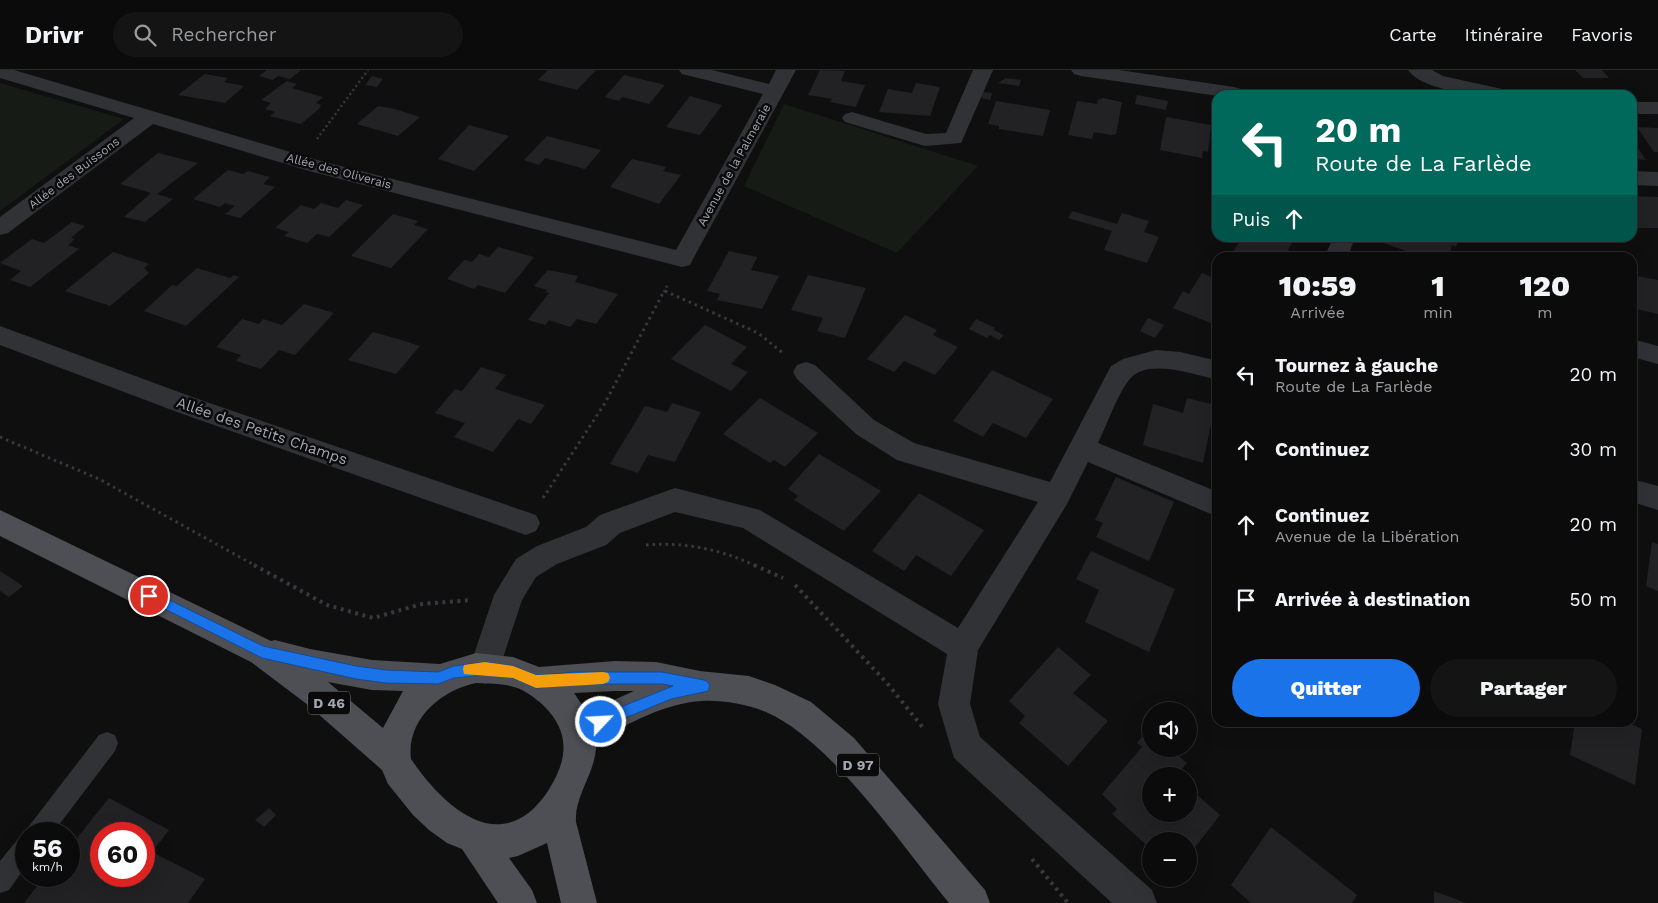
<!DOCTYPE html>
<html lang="fr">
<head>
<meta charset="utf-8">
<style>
	:root { --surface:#0b0b0c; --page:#141415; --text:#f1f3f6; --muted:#9a9b9d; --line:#2b2b2d; --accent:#1a73e8 }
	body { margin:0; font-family:"Work Sans",sans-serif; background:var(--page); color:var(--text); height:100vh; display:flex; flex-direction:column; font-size:19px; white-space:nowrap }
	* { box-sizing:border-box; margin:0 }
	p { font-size:16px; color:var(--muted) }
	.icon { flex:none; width:28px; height:28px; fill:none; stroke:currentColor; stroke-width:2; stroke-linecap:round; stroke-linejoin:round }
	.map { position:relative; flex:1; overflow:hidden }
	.side { position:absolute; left:1212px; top:182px; width:425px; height:475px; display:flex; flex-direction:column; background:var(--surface); border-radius:15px; box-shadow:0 5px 20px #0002,0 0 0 1px var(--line) }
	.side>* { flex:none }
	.hud { position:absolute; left:1212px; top:20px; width:425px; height:152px; border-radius:15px; box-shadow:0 5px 20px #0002,0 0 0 1px var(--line); background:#00695c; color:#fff; overflow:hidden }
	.tools { position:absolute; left:1142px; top:632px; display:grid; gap:10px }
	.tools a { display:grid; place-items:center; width:55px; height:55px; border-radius:50%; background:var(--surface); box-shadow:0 5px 20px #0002,0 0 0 1px var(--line); font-size:25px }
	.speed { position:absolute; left:15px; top:752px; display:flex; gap:10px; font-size:25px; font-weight:700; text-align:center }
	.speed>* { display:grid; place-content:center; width:65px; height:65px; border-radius:50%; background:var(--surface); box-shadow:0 5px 20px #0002,0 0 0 1px var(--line); line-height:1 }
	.speed small { font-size:12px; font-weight:400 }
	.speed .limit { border:8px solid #d22; background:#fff; color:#111 }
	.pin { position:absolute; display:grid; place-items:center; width:42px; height:42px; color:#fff; margin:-21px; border:2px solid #fff; border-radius:50%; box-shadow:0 1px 5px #0007 }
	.me { position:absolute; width:55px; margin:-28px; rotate:65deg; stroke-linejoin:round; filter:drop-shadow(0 0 4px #0008) }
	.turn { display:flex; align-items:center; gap:18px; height:105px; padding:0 20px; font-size:22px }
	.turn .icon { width:65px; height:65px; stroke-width:2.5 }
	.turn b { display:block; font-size:35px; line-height:42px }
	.then { display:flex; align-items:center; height:48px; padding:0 20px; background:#0003; gap:10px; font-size:19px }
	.eta { display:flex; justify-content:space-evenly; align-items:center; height:85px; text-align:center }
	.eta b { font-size:30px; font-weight:800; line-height:35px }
	.action { display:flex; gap:10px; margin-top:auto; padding:10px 20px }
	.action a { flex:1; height:58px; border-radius:30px; background:var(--accent); color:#fff; font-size:20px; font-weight:800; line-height:58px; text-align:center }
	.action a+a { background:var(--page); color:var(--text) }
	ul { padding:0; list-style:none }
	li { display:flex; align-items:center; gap:15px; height:75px; padding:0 20px }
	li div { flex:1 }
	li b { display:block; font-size:19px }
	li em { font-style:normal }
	header { display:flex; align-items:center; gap:30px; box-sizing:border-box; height:70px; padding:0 25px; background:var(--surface); border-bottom:1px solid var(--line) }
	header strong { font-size:24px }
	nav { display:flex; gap:28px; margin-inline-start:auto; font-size:18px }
	.search { width:350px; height:45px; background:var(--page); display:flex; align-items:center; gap:12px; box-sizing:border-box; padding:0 18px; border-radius:28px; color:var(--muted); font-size:19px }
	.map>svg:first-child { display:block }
	.green { fill:#161b16 }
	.building { fill:#222224; fill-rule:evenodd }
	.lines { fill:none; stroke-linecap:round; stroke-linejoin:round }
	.path-far2 { stroke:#37393c; stroke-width:2.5; stroke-dasharray:2 3; stroke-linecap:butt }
	.path-far1 { stroke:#37393c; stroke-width:3; stroke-dasharray:2.5 4; stroke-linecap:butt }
	.path { stroke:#37393c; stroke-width:4; stroke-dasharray:3 4.5; stroke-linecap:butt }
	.service { fill:#313235; fill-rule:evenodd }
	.minor { fill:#313235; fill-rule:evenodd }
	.primary { fill:#4d4f54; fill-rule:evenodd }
	.route { fill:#1a73e8; stroke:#114b97 }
	.slow { fill:#f59e0b }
	.labels { text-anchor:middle; stroke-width:5; stroke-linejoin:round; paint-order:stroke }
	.far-street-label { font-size:12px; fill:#a1a8b0; stroke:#0a0a0b }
	.shield { fill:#0a0a0b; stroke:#74797e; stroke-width:1 }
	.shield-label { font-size:14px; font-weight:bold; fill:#a1a8b0 }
	.street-label { font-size:15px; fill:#a1a8b0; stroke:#0a0a0b }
</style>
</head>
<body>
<header>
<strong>Drivr</strong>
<div class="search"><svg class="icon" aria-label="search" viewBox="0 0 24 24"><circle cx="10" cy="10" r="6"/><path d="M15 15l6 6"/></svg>Rechercher</div>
<nav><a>Carte</a><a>Itinéraire</a><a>Favoris</a></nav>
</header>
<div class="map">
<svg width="1658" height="833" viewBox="0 0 1658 833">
	<rect width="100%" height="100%" fill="#0f0f10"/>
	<g class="green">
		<polygon points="0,13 124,49 0,141"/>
		<polygon points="784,34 978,96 897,183 744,116"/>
	</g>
	<g class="building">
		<polygon points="267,0 301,0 290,9 278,6 273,10 259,6"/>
		<polygon points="548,0 596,0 577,20 538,10"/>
		<polygon points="820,0 845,1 841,11 865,15 856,37 830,32 832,29 808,25"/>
		<polygon points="1575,0 1602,0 1609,8 1583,8"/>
		<polygon points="205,4 228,8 224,12 244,16 225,33 178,25"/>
		<polygon points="624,5 665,15 649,34 622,27 619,31 605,27"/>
		<polygon points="372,6 383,9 377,17 365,15"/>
		<polygon points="1006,8 1021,10 1019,16 998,13"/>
		<polygon points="287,11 297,14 292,18 323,27 316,33 321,35 319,39 301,54 270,46 275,42 265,39 271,33 261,30"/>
		<polygon points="916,13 940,17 930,46 879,42 888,19 912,23"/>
		<polygon points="983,22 992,23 990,30 981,28"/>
		<polygon points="1137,25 1168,31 1166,40 1135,34"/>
		<polygon points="690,26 722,35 700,65 666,57"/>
		<polygon points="1103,28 1122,32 1116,64 1111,65 1094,62 1092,69 1068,65 1077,31 1097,34 1098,30"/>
		<polygon points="996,31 1050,40 1043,66 999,59 999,56 988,54"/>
		<polygon points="378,36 395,39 420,47 398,66 357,54"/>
		<polygon points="1166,47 1211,55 1208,82 1203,81 1202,88 1160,80"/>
		<polygon points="469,55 509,66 474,101 438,89"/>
		<polygon points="1637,57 1658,58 1658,82 1654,82"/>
		<polygon points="547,66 601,80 585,99 545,88 539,95 524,90"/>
		<polygon points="1632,69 1646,90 1632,89"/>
		<polygon points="158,83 198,93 157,124 173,129 145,152 124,147 151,123 120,114"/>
		<polygon points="632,89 666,97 663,101 681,105 659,134 610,117"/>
		<polygon points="228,100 243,104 248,101 270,107 263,114 275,117 240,148 225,144 235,136 225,133 220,137 193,129"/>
		<polygon points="1632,126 1658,127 1658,158 1638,158 1632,150"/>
		<polygon points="346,130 363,135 329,167 317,164 307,173 284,166 289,162 275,158 301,135 314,139 321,133 338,138"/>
		<polygon points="1072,141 1117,154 1122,143 1149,151 1144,162 1159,167 1147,193 1104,180 1112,161 1068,148"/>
		<polygon points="393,144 418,151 414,155 428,159 391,198 351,186"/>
		<polygon points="72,152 85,156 71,168 75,169 68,175 79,179 30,217 10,210 21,201 0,193 32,169 44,173"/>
		<polygon points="1228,168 1278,168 1292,173 1288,180 1292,182 1289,188 1230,188 1239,172"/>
		<polygon points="1376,168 1459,168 1456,177 1452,175 1449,188 1426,188 1375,170"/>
		<polygon points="498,177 534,187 505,223 478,215 474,219 447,209 464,190 472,192 479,184 489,187"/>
		<polygon points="729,181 757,187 751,200 779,206 762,239 717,230 720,224 707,221"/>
		<polygon points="113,182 149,194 144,198 149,203 110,236 65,221"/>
		<polygon points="197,198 230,208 234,205 239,207 186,256 144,241 172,215 177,216"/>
		<polygon points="548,200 578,206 575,212 618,224 596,254 577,249 570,257 549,250 545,255 528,250 549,223 545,222 547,220 534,216"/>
		<polygon points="1202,203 1218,210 1218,256 1173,238 1183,221 1189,224"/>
		<polygon points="808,205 866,218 845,268 817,261 823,248 791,240"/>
		<polygon points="1632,205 1658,210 1658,244 1632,238"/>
		<polygon points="304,234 334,243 295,285 279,280 261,299 236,291 241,285 216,277 242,249 259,254 263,249 282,255"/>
		<polygon points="905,245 937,260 933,265 958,277 935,305 904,291 894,302 867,289"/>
		<polygon points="1148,248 1164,255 1155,268 1140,261"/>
		<polygon points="976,249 995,258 994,260 1004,265 999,270 990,265 987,268 969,259"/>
		<polygon points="705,255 747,277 731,294 748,302 731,321 671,289"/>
		<polygon points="373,262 398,269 420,276 396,304 348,290"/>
		<polygon points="481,297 506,305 495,319 545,335 531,354 518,349 493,382 454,367 465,353 435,343 455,319 462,321"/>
		<polygon points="992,300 1053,329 1026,368 993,353 983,367 953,351"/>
		<polygon points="760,328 818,363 785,397 774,390 770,393 723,364"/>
		<polygon points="1187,328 1215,335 1203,393 1143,375 1153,334 1183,343"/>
		<polygon points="672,333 701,342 675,392 648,385 638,403 610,394 645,336 667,342"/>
		<polygon points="1632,355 1634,355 1637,391 1632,390"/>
		<polygon points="819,384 881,421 844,461 794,430 798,426 788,419"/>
		<polygon points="1116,407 1174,432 1149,491 1096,467 1103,453 1095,450"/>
		<polygon points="919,423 984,460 951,506 916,485 904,501 872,481"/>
		<polygon points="1652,472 1658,474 1658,521 1646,516"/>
		<polygon points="1091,481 1175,519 1149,582 1085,552 1099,520 1076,509"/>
		<polygon points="0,501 23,516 9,527 0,521"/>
		<polygon points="1058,577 1091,605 1073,623 1108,651 1068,696 1019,653 1025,646 1009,631"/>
		<polygon points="1575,652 1627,652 1642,659 1635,715 1570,685"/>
		<polygon points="1148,660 1151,662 1151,679 1170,679 1187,693 1176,706 1151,706 1151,744 1189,744 1189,718 1220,745 1189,785 1189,771 1151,771 1151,779 1112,744 1117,739 1102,724 1142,677 1137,673"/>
		<path d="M109,728L169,760L152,782L205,809L188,833H24L45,806H69V778ZM101,764H144V806H101Z"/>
		<polygon points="269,738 276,745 264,757 255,750"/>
		<polygon points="1271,757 1357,825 1352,833 1251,833 1231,815"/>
		<polygon points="1434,821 1466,833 1434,833"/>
	</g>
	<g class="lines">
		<g class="path-far2">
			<polyline points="317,69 368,0"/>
			<polyline points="665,221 668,222"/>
			<polyline points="664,222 668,214"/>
		</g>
		<g class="path-far1">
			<polyline points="665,221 758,263 783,283"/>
			<polyline points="0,367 99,409 256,496"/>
			<polyline points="543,428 605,333 664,221"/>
			<path d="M646,475C685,472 720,479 756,496"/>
		</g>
		<g class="path">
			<polyline points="254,495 327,535 373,548 422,534 472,530"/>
			<polyline points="754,495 783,508"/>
			<polyline points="795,515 887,613 924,659"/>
			<polyline points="1032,789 1068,833"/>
		</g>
		<polygon class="service" points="107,662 115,665 118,673 115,681 52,764 26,764 26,796 9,820 0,823 0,791 18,769 26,765 29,756 99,665"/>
		<g class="minor">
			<polygon points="0,0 14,0 321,91 676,180 763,24 682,4 679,0 712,0 769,14 776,0 796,0 693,189 690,195 682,197 309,101 153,54 8,163 0,165 0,147 134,48 0,8"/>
			<polygon points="973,0 993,0 961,73 925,76 845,52 842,48 845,44 852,42 926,64 946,63"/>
			<polygon points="1071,0 1119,0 1234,17 1241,19 1244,23 1242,25 1218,26 1081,6 1074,4"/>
			<path d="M1408,0H1432L1443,6L1511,21L1514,25C1488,25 1425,24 1408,0Z"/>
			<rect x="1632" y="32" width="26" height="12"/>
			<polygon points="1632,101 1658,102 1658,116 1632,115"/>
			<polygon points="1333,168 1355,168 1347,188 1324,188"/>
			<polygon points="0,256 195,328 536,445 540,453 536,461 526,465 177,342 0,275"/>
			<polygon points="1632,269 1658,276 1658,294 1632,287"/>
			<path d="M1156,280L1180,282L1218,291V310C1194,305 1147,287 1129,310C1117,325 1107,355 1098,373L1218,422V447L1088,392L1067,434L978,580L970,634L980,667L1152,820L1157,833H1112L954,688L938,634L947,584L743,458L675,442L620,463L606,475L557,494L536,507L522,530L496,609L485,614L474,609L469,599L494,525L516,489L537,476L586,457L600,445L675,418L760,440L958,558L1038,432L897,390L856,364L797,309L793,302L797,295L806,292L815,295L874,350L914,373L1050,412L1111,296L1123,289Z"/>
			<polygon points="1632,409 1658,416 1658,440 1632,432"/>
		</g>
		<path class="primary" d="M0,440L271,571L275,570L310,579L372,590L440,594L476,583L513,587L539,597L615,591L656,592L700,601L749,606L775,615L811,632L854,668L985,820L990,833H949C903,777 831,670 766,642C747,634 722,630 702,631C665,633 628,654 596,671C598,701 574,724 576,752L597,833H561L547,773L518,786L509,788L532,820L537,833H498L462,779L447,773L429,760L413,745L388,714L382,700L308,635L251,592L0,466ZM328,612L372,620L403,621L383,658ZM476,613C489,614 502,613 514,617C525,620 535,628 543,635C571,662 568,690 548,721C502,790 444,738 411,689C406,650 441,620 476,613ZM615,621H634L587,642L574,623Z"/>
	</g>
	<polygon class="route" points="149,520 263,576 356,596 386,600 438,602 454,596 485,592 513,596 536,605 576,602 662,602 704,610 708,612 710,616 708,621 704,622 671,629 601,658 596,656 594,652 596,647 673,616 662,614 576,614 536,618 513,608 485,605 454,608 438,614 386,613 356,609 262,588 145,529 143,526 145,522"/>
	<polygon class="slow" points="485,592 513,596 536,605 603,602 608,603 610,608 608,612 603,614 536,618 513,608 464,604 463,599 464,595"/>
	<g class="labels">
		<g class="far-street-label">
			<text transform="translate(734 95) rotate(-61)" y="4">Avenue de la Palmeraie</text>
			<text transform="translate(339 101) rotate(15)" y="4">Allée des Oliverais</text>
			<text transform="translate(74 103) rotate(-37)" y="4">Allée des Buissons</text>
		</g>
		<g class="shield">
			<rect x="308" y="621.5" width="42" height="23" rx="4"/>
			<rect x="837" y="683.5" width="42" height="23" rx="4"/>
		</g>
		<g class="shield-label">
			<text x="329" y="638">D 46</text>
			<text x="858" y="700">D 97</text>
		</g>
		<g class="street-label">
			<text transform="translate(262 361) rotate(19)" y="5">Allée des Petits Champs</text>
		</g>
	</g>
</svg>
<div class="tools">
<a><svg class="icon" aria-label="sound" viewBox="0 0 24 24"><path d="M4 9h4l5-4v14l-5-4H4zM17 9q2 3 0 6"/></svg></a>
<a>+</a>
<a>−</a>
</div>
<div class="speed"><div>56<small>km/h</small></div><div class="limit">60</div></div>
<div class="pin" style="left:149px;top:526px;background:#d93025"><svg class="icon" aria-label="arrive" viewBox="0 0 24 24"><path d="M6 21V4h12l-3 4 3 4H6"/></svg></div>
<svg class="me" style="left:601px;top:652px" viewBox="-20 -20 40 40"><circle r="17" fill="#1a73e8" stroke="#fff" stroke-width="3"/><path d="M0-11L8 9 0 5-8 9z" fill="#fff"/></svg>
<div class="hud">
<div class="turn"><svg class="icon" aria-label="left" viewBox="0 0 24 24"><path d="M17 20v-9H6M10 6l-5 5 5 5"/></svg><div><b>20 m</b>Route de La Farlède</div></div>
<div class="then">Puis<svg class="icon" aria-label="ahead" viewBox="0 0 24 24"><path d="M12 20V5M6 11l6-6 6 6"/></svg></div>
</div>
<section class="side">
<div class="eta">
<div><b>10:59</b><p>Arrivée</p></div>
<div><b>1</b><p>min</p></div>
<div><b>120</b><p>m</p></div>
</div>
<ul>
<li><svg class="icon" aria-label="left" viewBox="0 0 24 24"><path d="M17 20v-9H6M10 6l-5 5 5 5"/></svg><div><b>Tournez à gauche</b><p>Route de La Farlède</p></div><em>20 m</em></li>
<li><svg class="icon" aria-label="ahead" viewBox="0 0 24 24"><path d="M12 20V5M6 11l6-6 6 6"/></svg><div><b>Continuez</b></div><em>30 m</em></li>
<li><svg class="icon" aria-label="ahead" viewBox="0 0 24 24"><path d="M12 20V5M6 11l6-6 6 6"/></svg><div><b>Continuez</b><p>Avenue de la Libération</p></div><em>20 m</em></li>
<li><svg class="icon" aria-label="arrive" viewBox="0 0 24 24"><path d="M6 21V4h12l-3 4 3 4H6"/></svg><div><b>Arrivée à destination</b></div><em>50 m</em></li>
</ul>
<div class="action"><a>Quitter</a><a>Partager</a></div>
</section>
</div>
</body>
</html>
